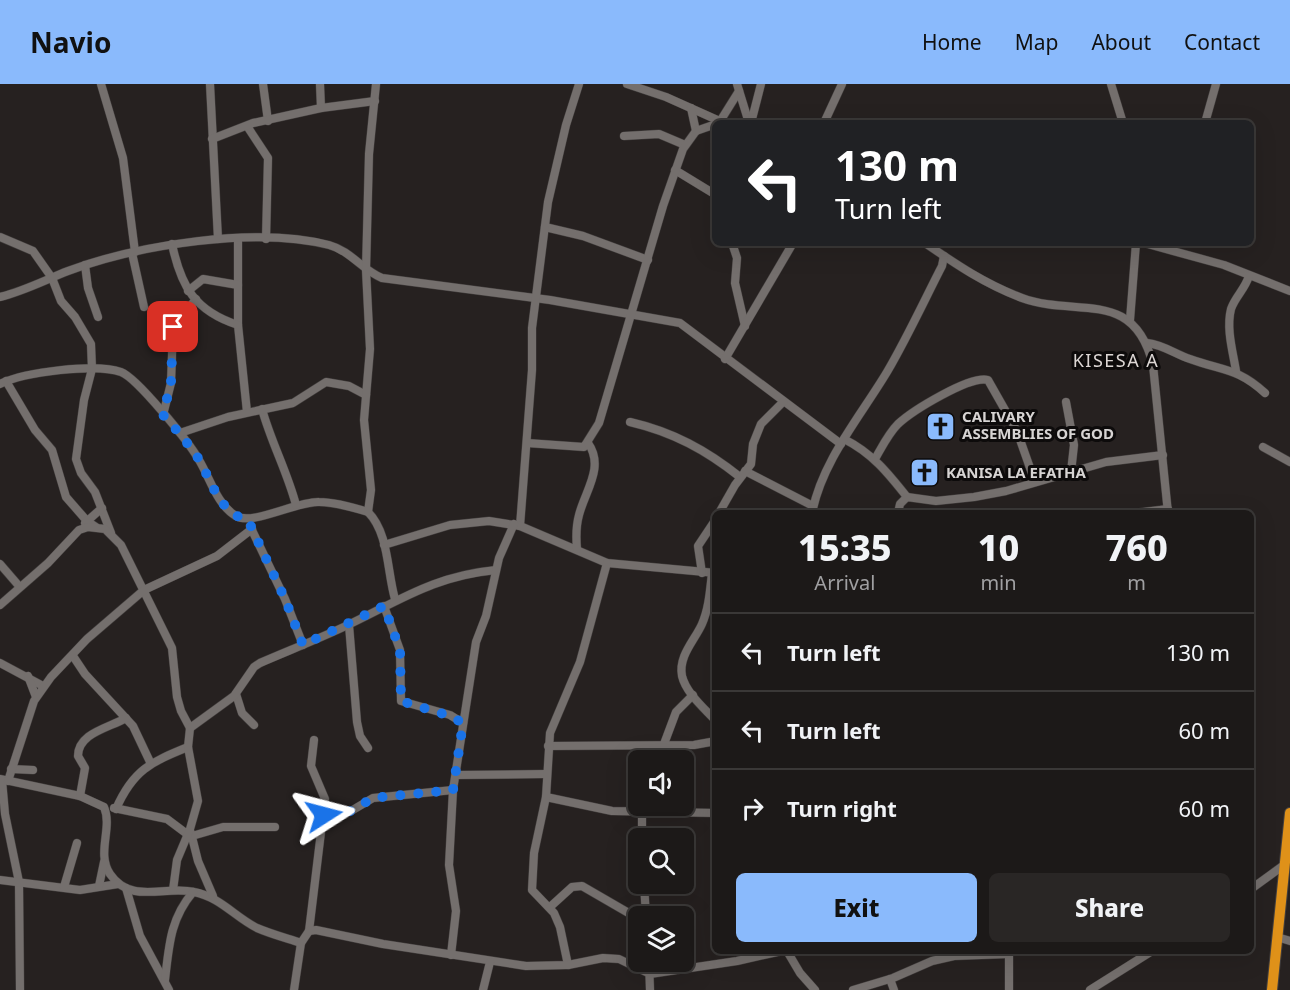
<!DOCTYPE html>
<html lang="en">
<head>
<meta charset="utf-8">
<style>
	:root { --surface:#1c1918; --page:#292625; --text:#f1f3f6; --muted:#a0a0a2; --line:#3a3837; --accent:#8abafc }
	body { margin:0; font-family:"Noto Sans",sans-serif; background:var(--page); color:var(--text); height:100vh; display:flex; flex-direction:column; font-size:22px; white-space:nowrap }
	* { box-sizing:border-box; margin:0 }
	p { font-size:20px; color:var(--muted) }
	.icon { flex:none; width:33px; height:33px; fill:none; stroke:currentColor; stroke-width:2; stroke-linecap:round; stroke-linejoin:round }
	.map { position:relative; flex:1; overflow:hidden }
	.details { position:absolute; left:712px; top:426px; width:542px; height:444px; display:flex; flex-direction:column; background:var(--surface); border-radius:9px; box-shadow:0 6px 24px #0002,0 0 0 2px var(--line) }
	.details>* { flex:none }
	.hud { position:absolute; left:712px; top:36px; width:542px; height:126px; border-radius:9px; box-shadow:0 6px 24px #0002,0 0 0 2px var(--line); background:#202124; color:#fff; overflow:hidden }
	.fabs { position:absolute; left:628px; top:666px; display:grid; gap:12px }
	.fabs a { display:grid; place-items:center; width:66px; height:66px; border-radius:9px; background:var(--surface); box-shadow:0 6px 24px #0002,0 0 0 2px var(--line); font-size:30px }
	.pin { position:absolute; display:grid; place-items:center; width:51px; height:51px; color:#fff; margin:-26px; border-radius:12px; box-shadow:0 3px 9px #0006 }
	.me { position:absolute; width:66px; margin:-33px; rotate:81deg; stroke-linejoin:round; filter:drop-shadow(0 0 4px #0008) }
	.turn { display:flex; align-items:center; gap:21px; height:126px; padding:0 24px; font-size:27px }
	.turn .icon { width:78px; height:78px; stroke-width:2.5 }
	.turn b { display:block; font-size:42px; line-height:51px }
	.eta { display:flex; justify-content:space-evenly; align-items:center; height:102px; text-align:center }
	.eta b { font-size:36px; font-weight:800; line-height:42px }
	.primary-button { display:flex; gap:12px; margin-top:auto; padding:12px 24px }
	.primary-button a { flex:1; height:69px; border-radius:9px; background:var(--accent); color:#111; font-size:24px; font-weight:800; line-height:69px; text-align:center }
	.primary-button a+a { background:var(--page); color:var(--text) }
	ul { padding:0; list-style:none }
	li { display:flex; align-items:center; gap:18px; height:78px; padding:0 24px; border-top:2px solid var(--line) }
	li div { flex:1 }
	li b { display:block; font-size:22px }
	li em { font-style:normal }
	header { display:flex; align-items:center; gap:36px; box-sizing:border-box; height:84px; padding:0 30px; background:var(--accent); color:#111 }
	header strong { font-size:28px }
	nav { display:flex; gap:33px; margin-inline-start:auto; font-size:21px }
	.map>svg:first-child { display:block }
	.lines { fill:none; stroke-linecap:round; stroke-linejoin:round }
	.minor-casing { stroke:#433f3e; stroke-width:9 }
	.highway-casing { stroke:#433f3e; stroke-width:12 }
	.minor { stroke:#746f6d; stroke-width:8 }
	.highway { stroke:#df9119; stroke-width:10 }
	.route { stroke:#1a73e8; stroke-width:10; stroke-dasharray:0 18 }
	.labels { text-anchor:middle; stroke-width:6; stroke-linejoin:round; paint-order:stroke }
	.poi-label { font-size:15px; font-weight:bold; fill:#d7d4d3; stroke:#0d0b0b; text-anchor:start }
	.quarter-label { font-size:18px; letter-spacing:1.5px; fill:#dcd6d4; stroke:#0d0b0b }
</style>
</head>
<body>
<header>
<strong>Navio</strong>
<nav><a>Home</a><a>Map</a><a>About</a><a>Contact</a></nav>
</header>
<div class="map">
<svg width="1290" height="906" viewBox="0 0 1290 906">
	<rect width="100%" height="100%" fill="#262120"/>
	<g class="lines">
		<defs>
			<g id="minor">
				<polyline points="101,0 123,74 135,168"/>
				<polyline points="210,0 218,155"/>
				<polyline points="263,0 268,37"/>
				<polyline points="320,0 321,24"/>
				<polyline points="627,0 666,13 724,39"/>
				<polyline points="737,0 749,39"/>
				<polyline points="1111,0 1123,39"/>
				<polyline points="691,24 696,47"/>
				<polyline points="719,39 739,7"/>
				<polyline points="751,39 761,0"/>
				<polyline points="824,39 842,0"/>
				<polyline points="1205,39 1216,0"/>
				<polyline points="247,42 268,74 266,155"/>
				<polyline points="624,52 659,50 685,61"/>
				<polyline points="212,55 253,39 321,24 375,17"/>
				<polyline points="675,86 716,111"/>
				<polyline points="545,143 583,152 648,176"/>
				<polyline points="0,153 33,167 52,194 61,217 75,233 91,260 92,285 84,316 76,375 81,389 95,408 111,449"/>
				<polyline points="238,155 238,241 247,328"/>
				<polyline points="732,159 737,174 735,199 745,242"/>
				<path d="M925,159C957,181 985,200 1022,214C1077,234 1134,203 1153,281L1168,429"/>
				<polyline points="1144,159 1224,181 1290,207"/>
				<path d="M172,160C181,203 195,227 238,241"/>
				<polyline points="132,169 144,223"/>
				<polyline points="85,181 88,204 98,233"/>
				<polyline points="188,207 203,195 238,201"/>
				<path d="M0,213C24,207 45,196 68,187C137,161 257,142 329,161C351,167 362,186 382,194L550,216L680,239L841,360"/>
				<polyline points="1130,236 1136,159"/>
				<path d="M1147,259C1164,261 1175,270 1190,275C1223,287 1238,284 1265,309"/>
				<polyline points="725,275 793,159"/>
				<path d="M1236,287C1233,268 1226,245 1231,225C1235,213 1245,205 1249,192"/>
				<polyline points="6,297 35,346 52,366 66,413 87,437 96,443"/>
				<path d="M0,300C24,288 96,279 121,288C137,294 189,358 199,376C210,394 217,421 236,432C252,442 297,417 319,418C335,418 352,423 368,428C389,449 387,488 395,515"/>
				<polyline points="1066,318 1074,361 1071,388"/>
				<path d="M262,325C271,358 287,387 296,421"/>
				<polyline points="163,331 171,299 173,243 196,215"/>
				<path d="M630,338C673,348 706,366 740,393"/>
				<polyline points="180,349 228,333 293,319 326,298 349,302 366,311"/>
				<path d="M844,355C872,369 888,389 907,413"/>
				<polyline points="527,359 584,363 599,339 663,122 683,65 696,47 716,40"/>
				<polyline points="1263,363 1290,378"/>
				<path d="M875,375C882,363 888,350 898,340C912,327 970,291 988,296L1017,347L1035,398"/>
				<polyline points="745,387 813,422"/>
				<polyline points="368,428 371,406 364,336 370,265 366,186 369,70 376,0"/>
				<polyline points="719,429 735,401 751,380 753,360 761,340 783,318"/>
				<path d="M812,429C822,377 860,333 887,288C907,254 924,217 942,182L944,172"/>
				<polyline points="898,429 900,420 907,413 936,417 974,413 1006,407 1106,378 1163,371"/>
				<polyline points="1135,429 1168,425"/>
				<polyline points="85,439 102,424"/>
				<polyline points="250,442 285,515 303,561"/>
				<polyline points="520,442 532,286 532,244 548,118 566,41 579,0"/>
				<polyline points="384,461 450,441 489,437 520,442 607,479 716,489"/>
				<path d="M577,465C576,454 576,442 579,431C585,407 605,383 588,359"/>
				<polyline points="0,480 19,502"/>
				<polyline points="702,489 698,462 716,435"/>
				<path d="M712,489C710,506 709,524 702,540C695,556 678,572 682,592C686,609 704,624 716,637"/>
				<polyline points="0,521 48,479 79,446 88,443 105,445 121,461 172,564 177,613 181,627 190,644"/>
				<polyline points="384,522 400,566 401,617 450,631 463,639"/>
				<polyline points="349,541 357,638 360,652 368,664"/>
				<polyline points="73,572 85,590 133,642 151,680"/>
				<polyline points="0,579 43,602"/>
				<polyline points="28,592 36,613"/>
				<polyline points="236,610 242,629 254,641"/>
				<polyline points="664,660 676,628 693,611"/>
				<polyline points="548,662 694,661 716,657"/>
				<polyline points="11,685 33,686"/>
				<polyline points="456,691 546,690"/>
				<path d="M0,695L80,712L104,723C113,744 96,769 110,790C131,821 165,801 194,808C220,813 235,833 257,844C271,850 286,854 301,859"/>
				<polyline points="2,696 5,730 19,798 20,906"/>
				<polyline points="8,697 34,617 51,593 87,555 144,506 217,472 252,445"/>
				<path d="M80,712L85,684L78,672C78,649 109,644 126,634"/>
				<polyline points="546,713 612,727 716,729"/>
				<polyline points="114,724 167,735 187,750"/>
				<path d="M116,725C133,686 151,678 188,663"/>
				<polyline points="324,731 351,727 373,714 453,706"/>
				<polyline points="191,749 198,777 213,812"/>
				<polyline points="192,752 223,743 275,743"/>
				<polyline points="642,754 642,729"/>
				<polyline points="0,796 80,806 118,800"/>
				<polyline points="644,800 646,832"/>
				<polyline points="99,802 104,778"/>
				<polyline points="64,803 77,759"/>
				<polyline points="126,804 140,852 169,906"/>
				<polyline points="1251,805 1284,781"/>
				<path d="M173,806L177,776L190,745L198,717L188,663L190,644L234,612L254,583L260,579C290,566 321,554 350,540C402,515 435,492 496,486"/>
				<polyline points="550,823 572,803 582,802 639,835"/>
				<polyline points="309,847 325,715 311,682 314,656"/>
				<polyline points="1277,853 1290,857"/>
				<polyline points="787,867 800,889 815,906"/>
				<polyline points="451,871 456,827 449,781 453,706 476,558 486,532 499,474 514,440"/>
				<polyline points="649,878 650,906"/>
				<polyline points="568,881 560,843 554,829 532,806 534,769 546,713 550,649 580,578 607,479"/>
				<polyline points="890,895 894,906"/>
				<path d="M165,896C169,862 170,835 193,808"/>
				<polyline points="294,906 301,859 309,847 316,846 383,860 526,882 568,881 603,874 619,875 650,890 737,877 782,867"/>
				<polyline points="483,906 490,878"/>
				<polyline points="853,906 893,894 932,877 954,872 1009,870"/>
				<polyline points="1009,906 1009,867"/>
				<polyline points="1090,906 1152,867"/>
			</g>
			<polyline id="highway" points="1272,906 1290,729"/>
		</defs>
		<use href="#minor" class="minor-casing"/>
		<use href="#highway" class="highway-casing"/>
		<use href="#minor" class="minor"/>
		<use href="#highway" class="highway"/>
	</g>
	<g class="lines">
		<path class="route" d="M173,243L171,298L163,331C175,344 186,357 196,371C211,393 218,430 248,436L285,515L303,561L384,522L400,566L401,617L450,632L463,639L453,706L373,714L351,727L324,731"/>
	</g>
	<defs>
		<symbol id="church-square" viewBox="-11 -11 22 22"><rect x="-9" y="-9" width="18" height="18" rx="4" fill="#8abafc" stroke="#0d0b0b"/><path d="M-1.2-6h2.4v3.5h3.3v2.4h-3.3V6h-2.4V-.1h-3.3v-2.4h3.3Z" fill="#111"/></symbol>
	</defs>
	<g fill-rule="evenodd">
		<use href="#church-square" x="924" y="326" width="33" height="33"/>
		<use href="#church-square" x="908" y="372" width="33" height="33"/>
	</g>
	<g class="labels">
		<g class="poi-label">
			<text x="962" y="338">CALIVARY<tspan x="962" dy="17">ASSEMBLIES OF GOD</tspan></text>
			<text x="946" y="394">KANISA LA EFATHA</text>
		</g>
		<g class="quarter-label">
			<text x="1116" y="283">KISESA A</text>
		</g>
	</g>
</svg>
<div class="fabs">
<a><svg class="icon" aria-label="sound" viewBox="0 0 24 24"><path d="M4 9h4l5-4v14l-5-4H4zM17 9q2 3 0 6"/></svg></a>
<a><svg class="icon" aria-label="search" viewBox="0 0 24 24"><circle cx="10" cy="10" r="6"/><path d="M15 15l6 6"/></svg></a>
<a><svg class="icon" aria-label="layers" viewBox="0 0 24 24"><path d="M12 4l9 5-9 5-9-5zM3 14l9 5 9-5"/></svg></a>
</div>
<div class="pin" style="left:173px;top:243px;background:#d93025"><svg class="icon" aria-label="arrive" viewBox="0 0 24 24"><path d="M6 21V4h12l-3 4 3 4H6"/></svg></div>
<svg class="me" style="left:324px;top:731px" viewBox="-20 -20 40 40"><path d="M0-17L14 15 0 8-14 15z" fill="#1a73e8" stroke="#fff" stroke-width="4"/></svg>
<div class="hud">
<div class="turn"><svg class="icon" aria-label="left" viewBox="0 0 24 24"><path d="M17 20v-9H6M10 6l-5 5 5 5"/></svg><div><b>130 m</b>Turn left</div></div>
</div>
<section class="details">
<div class="eta">
<div><b>15:35</b><p>Arrival</p></div>
<div><b>10</b><p>min</p></div>
<div><b>760</b><p>m</p></div>
</div>
<ul>
<li><svg class="icon" aria-label="left" viewBox="0 0 24 24"><path d="M17 20v-9H6M10 6l-5 5 5 5"/></svg><div><b>Turn left</b></div><em>130 m</em></li>
<li><svg class="icon" aria-label="left" viewBox="0 0 24 24"><path d="M17 20v-9H6M10 6l-5 5 5 5"/></svg><div><b>Turn left</b></div><em>60 m</em></li>
<li><svg class="icon" aria-label="right" viewBox="0 0 24 24"><path d="M7 20v-9h11M14 6l5 5-5 5"/></svg><div><b>Turn right</b></div><em>60 m</em></li>
</ul>
<div class="primary-button"><a>Exit</a><a>Share</a></div>
</section>
</div>
</body>
</html>
